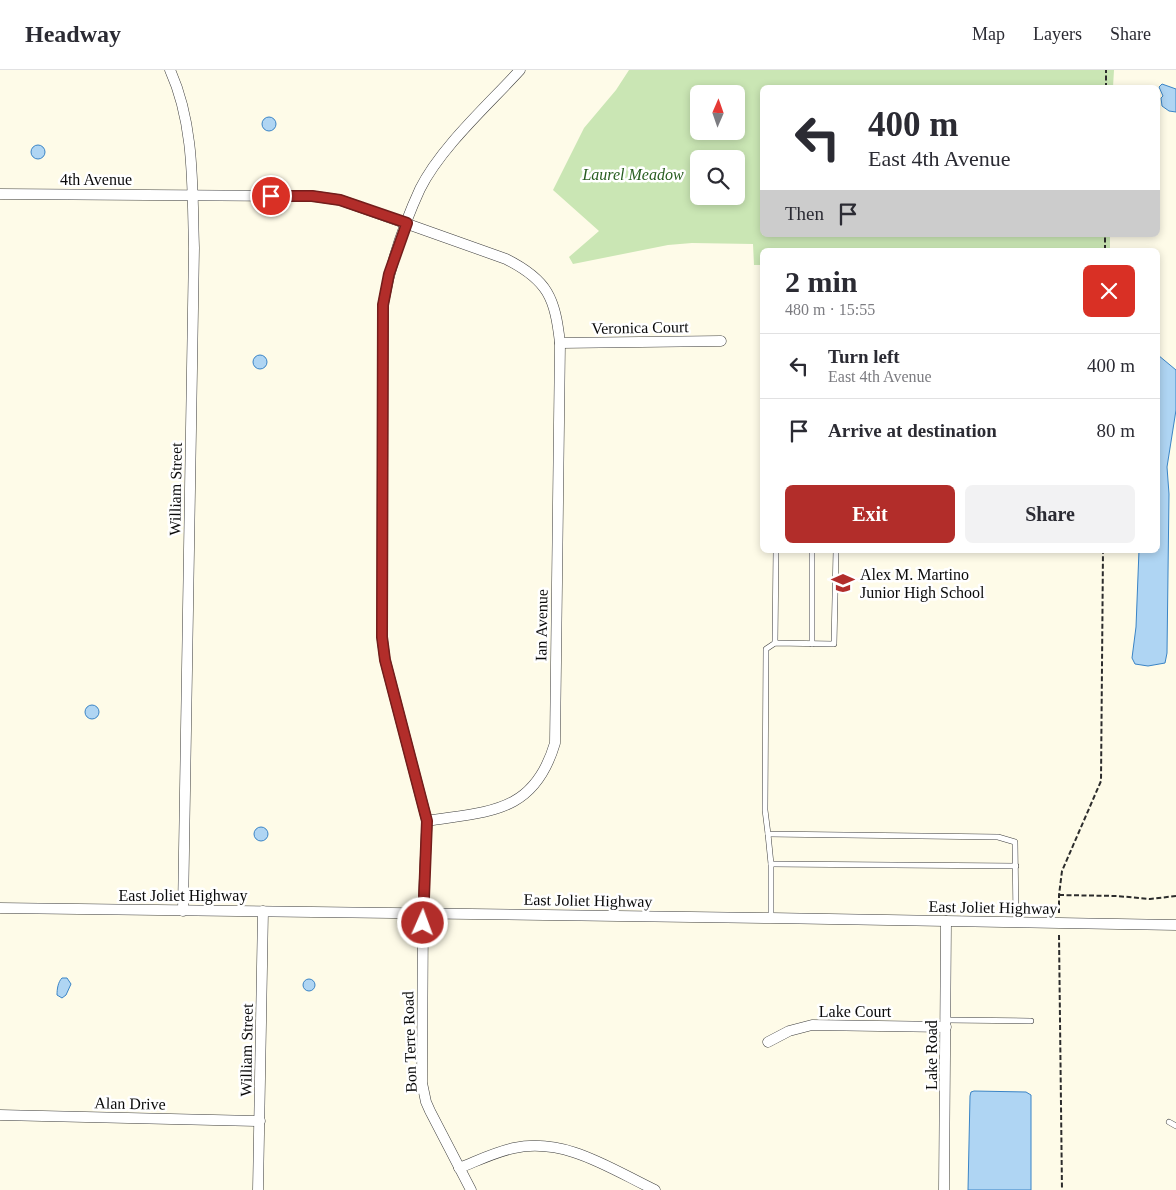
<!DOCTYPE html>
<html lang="en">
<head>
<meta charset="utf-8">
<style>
	:root { --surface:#fff; --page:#f2f2f3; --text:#2b2b33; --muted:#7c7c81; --line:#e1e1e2; --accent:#b22d2a }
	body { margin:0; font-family:Georgia,serif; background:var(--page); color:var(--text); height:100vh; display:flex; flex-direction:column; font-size:19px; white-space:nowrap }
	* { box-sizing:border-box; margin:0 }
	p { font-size:16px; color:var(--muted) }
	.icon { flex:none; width:28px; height:28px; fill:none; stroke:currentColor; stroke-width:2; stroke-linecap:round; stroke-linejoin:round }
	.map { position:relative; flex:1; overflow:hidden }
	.panel { position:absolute; left:760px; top:178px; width:400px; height:305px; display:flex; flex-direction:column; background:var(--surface); border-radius:8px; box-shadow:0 2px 8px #0003 }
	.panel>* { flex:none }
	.banner { position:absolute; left:760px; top:15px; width:400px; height:152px; border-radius:8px; box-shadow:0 2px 8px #0003; background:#fff; color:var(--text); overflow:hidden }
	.needle { width:32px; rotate:2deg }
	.fabs { position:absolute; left:690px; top:15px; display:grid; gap:10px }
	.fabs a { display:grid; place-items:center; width:55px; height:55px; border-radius:8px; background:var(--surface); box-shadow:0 2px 8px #0003; font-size:25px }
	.pin { position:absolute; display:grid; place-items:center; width:42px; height:42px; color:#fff; margin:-21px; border:2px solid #fff; border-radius:50%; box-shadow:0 1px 5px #0007 }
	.me { position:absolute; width:55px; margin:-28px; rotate:2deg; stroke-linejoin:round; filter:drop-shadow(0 0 4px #0008) }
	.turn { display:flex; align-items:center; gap:18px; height:105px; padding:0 25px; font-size:22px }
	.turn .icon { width:65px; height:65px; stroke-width:2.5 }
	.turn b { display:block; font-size:35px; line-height:42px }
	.then { display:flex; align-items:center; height:48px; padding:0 25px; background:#0003; gap:10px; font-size:19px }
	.round { display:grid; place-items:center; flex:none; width:52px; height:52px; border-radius:8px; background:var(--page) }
	.overview { display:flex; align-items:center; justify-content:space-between; height:85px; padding:0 25px }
	h1 { font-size:30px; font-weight:700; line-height:38px }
	.primary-button { display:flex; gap:10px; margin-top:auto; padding:10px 25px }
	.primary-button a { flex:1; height:58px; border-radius:8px; background:var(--accent); color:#fff; font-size:20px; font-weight:700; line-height:58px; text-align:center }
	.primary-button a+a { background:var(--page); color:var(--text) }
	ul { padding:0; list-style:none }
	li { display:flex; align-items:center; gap:15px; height:65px; padding:0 25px; border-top:1px solid var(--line) }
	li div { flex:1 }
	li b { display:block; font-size:19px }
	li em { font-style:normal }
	header { display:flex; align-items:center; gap:30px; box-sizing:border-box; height:70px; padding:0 25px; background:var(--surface); border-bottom:1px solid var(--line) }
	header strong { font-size:24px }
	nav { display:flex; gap:28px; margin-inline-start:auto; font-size:18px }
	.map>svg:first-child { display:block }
	.green { fill:#cae6b4; fill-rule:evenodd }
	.water { fill:#afd5f3; stroke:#3a84c6 }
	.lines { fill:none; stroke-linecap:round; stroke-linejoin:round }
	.service-casing { stroke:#3d3d3d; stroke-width:6 }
	.minor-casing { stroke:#3d3d3d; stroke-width:11 }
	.path { stroke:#2c2c2c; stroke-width:2; stroke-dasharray:5 2.5; stroke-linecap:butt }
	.service { stroke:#fff; stroke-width:5 }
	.minor { stroke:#fff; stroke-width:10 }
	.route-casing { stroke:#741d1b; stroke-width:12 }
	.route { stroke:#b22d2a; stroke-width:9 }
	.labels { text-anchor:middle; stroke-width:5; stroke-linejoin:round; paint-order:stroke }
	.park-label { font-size:16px; font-style:italic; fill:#275d1f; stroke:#fff }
	.street-label { font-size:16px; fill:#0a0a0a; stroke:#fff }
	.poi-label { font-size:16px; fill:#0a0a0a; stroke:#fff; text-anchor:start }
</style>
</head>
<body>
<header>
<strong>Headway</strong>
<nav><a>Map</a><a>Layers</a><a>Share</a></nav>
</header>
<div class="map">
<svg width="1176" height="1120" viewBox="0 0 1176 1120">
	<rect width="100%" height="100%" fill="#fefbe8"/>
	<path class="green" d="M629,0H1114L1113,17L762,18V165H1110V180H762V195H754L753,174L692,173L668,175L573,194L569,187L599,161L553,120L584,58L616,20ZM699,24H736V61H699ZM699,89H736V126H699Z"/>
	<g class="water">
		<polygon points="1162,14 1176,19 1176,42 1169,41 1162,36 1161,28 1163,26 1159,17"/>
		<circle cx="269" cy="54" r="7"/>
		<circle cx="38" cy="82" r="7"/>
		<polygon points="1158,285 1176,300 1176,340 1167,397 1169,424 1167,583 1165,593 1148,596 1135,594 1132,588 1136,557 1139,480 1158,480"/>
		<circle cx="260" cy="292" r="7"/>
		<circle cx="92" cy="642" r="7"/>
		<circle cx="261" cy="764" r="7"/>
		<path d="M62,908H67L71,914L66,925L62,928L57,925C57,919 58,912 62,908Z"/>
		<circle cx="309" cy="915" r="6"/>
		<polygon points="974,1021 1026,1022 1031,1025 1031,1120 968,1120 970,1026 971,1022"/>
	</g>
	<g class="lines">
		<defs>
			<g id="service">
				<polyline points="836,480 834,574 775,573 766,579 765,740 768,764 998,767 1015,772 1016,852"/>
				<polyline points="775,573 776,480"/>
				<polyline points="812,574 812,480"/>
				<polyline points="768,764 771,794 771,848"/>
				<polyline points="771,794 1016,796"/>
				<polyline points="946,950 1031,951"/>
				<polyline points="1169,1052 1176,1056"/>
			</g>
			<g id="minor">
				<path d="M170,0C195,55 192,118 194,178L183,841"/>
				<path d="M0,124L312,126L340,130L506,189C548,210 555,228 560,273L555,673C534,744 489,741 427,751"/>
				<polyline points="560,273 721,271"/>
				<polyline points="0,838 771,848 1176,855"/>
				<polyline points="768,972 789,961 812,955 946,957"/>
				<polyline points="0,1045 260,1051"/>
				<path d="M459,1098C477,1091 495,1082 514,1078C565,1067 611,1099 655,1120"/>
				<polyline points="258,1120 263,841"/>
				<path d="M471,1120L430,1041L426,1032L422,1013L423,843L427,751L385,590L382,567L383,235C390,196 403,156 420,119C441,77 488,35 520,0"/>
				<polyline points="944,1120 946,851"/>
			</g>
		</defs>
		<use href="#service" class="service-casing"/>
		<use href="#minor" class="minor-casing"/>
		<g class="path">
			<polyline points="1106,18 1106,0"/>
			<polyline points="1105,180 1105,165"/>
			<polyline points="1059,825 1117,826 1150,829 1176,826"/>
			<polyline points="1059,843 1059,825 1062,801 1101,711 1103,480"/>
			<polyline points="1059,865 1062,1120"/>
		</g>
		<use href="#service" class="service"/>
		<use href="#minor" class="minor"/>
	</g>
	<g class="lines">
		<defs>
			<polyline id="route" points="271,126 312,126 340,130 407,153 389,204 383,235 382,567 385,590 427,751 423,853"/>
		</defs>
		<use href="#route" class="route-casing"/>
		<use href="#route" class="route"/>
	</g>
	<defs>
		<symbol id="school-bare" viewBox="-9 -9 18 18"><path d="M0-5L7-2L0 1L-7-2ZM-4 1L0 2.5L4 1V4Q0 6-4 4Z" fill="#b22d2a" stroke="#fff" stroke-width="2.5" paint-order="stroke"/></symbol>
	</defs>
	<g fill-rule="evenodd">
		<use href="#school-bare" x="827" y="497" width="32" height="32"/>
	</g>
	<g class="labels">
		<g class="park-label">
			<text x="633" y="110">Laurel Meadow</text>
		</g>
		<g class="street-label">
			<text x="96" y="115">4th Avenue</text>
			<text transform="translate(640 257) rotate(-1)" y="6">Veronica Court</text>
			<text transform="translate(175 419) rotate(-89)" y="6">William Street</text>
			<text transform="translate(541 555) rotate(-89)" y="6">Ian Avenue</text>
			<text x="183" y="831">East Joliet Highway</text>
			<text transform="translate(588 830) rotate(1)" y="6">East Joliet Highway</text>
			<text transform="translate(993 837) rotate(1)" y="6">East Joliet Highway</text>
			<text x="855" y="947">Lake Court</text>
			<text transform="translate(409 972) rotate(-92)" y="6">Bon Terre Road</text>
			<text transform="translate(246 980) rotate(-89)" y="6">William Street</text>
			<text transform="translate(931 985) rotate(-90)" y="6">Lake Road</text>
			<text transform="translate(130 1033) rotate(1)" y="6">Alan Drive</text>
		</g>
		<g class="poi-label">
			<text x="860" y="510">Alex M. Martino<tspan x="860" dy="18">Junior High School</tspan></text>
		</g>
	</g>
</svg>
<div class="fabs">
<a><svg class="needle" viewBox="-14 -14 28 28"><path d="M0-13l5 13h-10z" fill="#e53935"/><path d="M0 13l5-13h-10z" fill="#7c7c81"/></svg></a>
<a><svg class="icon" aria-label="search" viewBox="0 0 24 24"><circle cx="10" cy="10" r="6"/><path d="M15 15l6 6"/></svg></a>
</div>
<div class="pin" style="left:271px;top:126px;background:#d93025"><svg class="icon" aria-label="arrive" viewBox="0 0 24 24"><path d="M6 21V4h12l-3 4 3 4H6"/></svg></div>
<svg class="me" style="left:423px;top:853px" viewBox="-20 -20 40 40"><circle r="17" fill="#b22d2a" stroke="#fff" stroke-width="3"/><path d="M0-11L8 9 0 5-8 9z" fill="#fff"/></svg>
<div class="banner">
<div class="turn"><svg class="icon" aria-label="left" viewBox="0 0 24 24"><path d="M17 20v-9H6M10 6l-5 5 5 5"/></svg><div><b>400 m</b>East 4th Avenue</div></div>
<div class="then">Then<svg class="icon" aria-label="arrive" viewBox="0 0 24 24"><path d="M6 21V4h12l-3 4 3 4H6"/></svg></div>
</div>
<section class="panel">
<div class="overview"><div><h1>2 min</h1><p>480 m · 15:55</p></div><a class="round" style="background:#d93025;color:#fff"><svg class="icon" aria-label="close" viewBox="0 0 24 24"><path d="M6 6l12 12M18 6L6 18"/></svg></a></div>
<ul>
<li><svg class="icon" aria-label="left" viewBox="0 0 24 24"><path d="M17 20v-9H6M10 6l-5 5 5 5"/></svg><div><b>Turn left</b><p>East 4th Avenue</p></div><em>400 m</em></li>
<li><svg class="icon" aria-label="arrive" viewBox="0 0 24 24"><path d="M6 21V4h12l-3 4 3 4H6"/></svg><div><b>Arrive at destination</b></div><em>80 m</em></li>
</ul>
<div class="primary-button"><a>Exit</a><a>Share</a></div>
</section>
</div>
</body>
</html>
